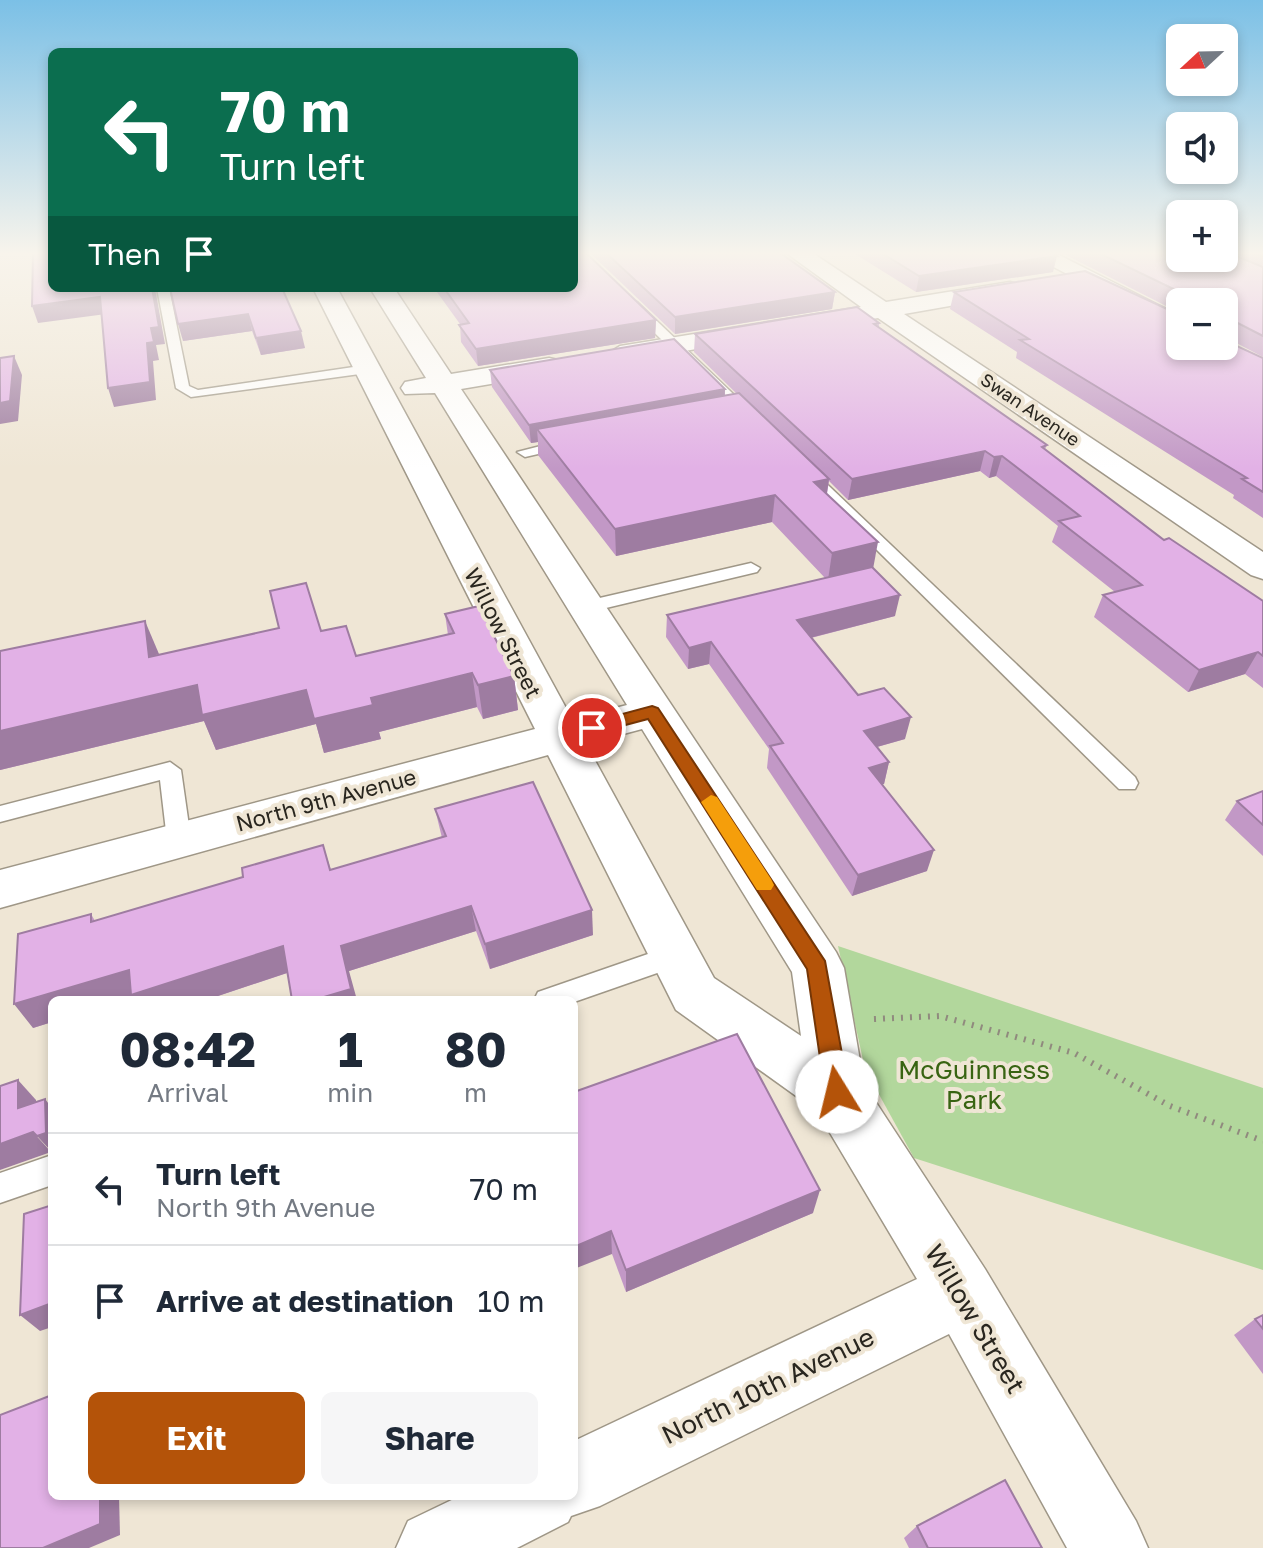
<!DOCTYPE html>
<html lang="en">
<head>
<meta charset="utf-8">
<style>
	:root { --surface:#fff; --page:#f6f6f7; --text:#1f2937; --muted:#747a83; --line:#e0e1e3; --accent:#b45309 }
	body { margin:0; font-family:"Golos Text",sans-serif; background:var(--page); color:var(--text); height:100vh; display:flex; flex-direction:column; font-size:30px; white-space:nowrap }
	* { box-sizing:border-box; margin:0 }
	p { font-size:26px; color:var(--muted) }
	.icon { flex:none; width:44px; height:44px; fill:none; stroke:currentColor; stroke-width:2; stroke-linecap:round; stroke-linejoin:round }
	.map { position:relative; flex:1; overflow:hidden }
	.side { position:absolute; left:48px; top:996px; width:530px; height:504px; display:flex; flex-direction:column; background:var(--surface); border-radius:12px; box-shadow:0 4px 12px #0003 }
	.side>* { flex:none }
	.top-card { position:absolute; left:48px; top:48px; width:530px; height:244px; border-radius:12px; box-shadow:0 4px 12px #0003; background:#0b6e4f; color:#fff; overflow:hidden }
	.needle { width:52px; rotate:248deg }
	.buttons { position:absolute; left:1166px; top:24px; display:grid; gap:16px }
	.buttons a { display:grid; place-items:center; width:72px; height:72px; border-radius:12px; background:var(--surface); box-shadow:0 4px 12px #0003; font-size:40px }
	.pin { position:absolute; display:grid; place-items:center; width:68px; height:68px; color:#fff; margin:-34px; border:4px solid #fff; border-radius:50%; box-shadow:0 2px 8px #0007 }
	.me { position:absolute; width:88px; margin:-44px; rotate:351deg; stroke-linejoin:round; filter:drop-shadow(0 0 6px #0008) }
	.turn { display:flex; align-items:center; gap:28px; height:168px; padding:0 40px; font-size:36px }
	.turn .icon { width:104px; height:104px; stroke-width:2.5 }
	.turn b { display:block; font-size:56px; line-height:68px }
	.then { display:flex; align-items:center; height:76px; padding:0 40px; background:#0003; gap:16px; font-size:30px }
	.eta { display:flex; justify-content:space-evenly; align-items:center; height:136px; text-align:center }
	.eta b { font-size:48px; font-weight:700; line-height:56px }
	.button { display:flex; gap:16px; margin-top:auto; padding:16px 40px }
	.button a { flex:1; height:92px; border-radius:12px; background:var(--accent); color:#fff; font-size:32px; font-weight:700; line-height:92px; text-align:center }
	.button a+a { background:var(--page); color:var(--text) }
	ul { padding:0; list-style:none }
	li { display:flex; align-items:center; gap:24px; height:112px; padding:0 40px; border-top:2px solid var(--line) }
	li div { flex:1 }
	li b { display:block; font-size:30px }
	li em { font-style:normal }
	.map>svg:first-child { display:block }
	.green { fill:#b2d79c }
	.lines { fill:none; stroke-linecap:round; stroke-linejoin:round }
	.lane-casing { stroke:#9f9787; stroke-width:3 }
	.street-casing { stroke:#9f9787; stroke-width:3 }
	.path { stroke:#908a7e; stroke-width:6; stroke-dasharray:2 7; stroke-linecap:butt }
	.lane { fill:#fff; fill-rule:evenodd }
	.street { fill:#fff; fill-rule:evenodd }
	.wall { fill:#c298c6 }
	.shaded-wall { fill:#9e7ca1 }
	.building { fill:#e2b1e6; stroke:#9e7ca1; stroke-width:2 }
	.route { fill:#b45309; stroke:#753606; stroke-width:2 }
	.slow { fill:#f59e0b }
	.labels { text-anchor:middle; stroke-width:8; stroke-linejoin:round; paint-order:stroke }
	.far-street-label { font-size:18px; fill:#29261f; stroke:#efe6d5 }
	.street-label { font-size:22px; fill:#29261f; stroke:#efe6d5 }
	.near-park-label { font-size:26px; fill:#386412; stroke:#efe6d5 }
	.near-street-label { font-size:26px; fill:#29261f; stroke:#efe6d5 }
</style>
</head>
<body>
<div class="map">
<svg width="1263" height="1548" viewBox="0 0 1263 1548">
	<rect width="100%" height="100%" fill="#efe6d5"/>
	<polygon class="green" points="838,946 1263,1088 1263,1270 914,1158 865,1069"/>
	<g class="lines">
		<defs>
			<g id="lane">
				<polygon points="157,288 169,288 189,386 198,390 367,365 374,369 367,373 191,397 176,388"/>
				<polygon points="629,302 637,302 752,412 752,418 742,418 629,308"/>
				<polygon points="568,439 573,440 573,446 525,457 517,452"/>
				<polygon points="801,469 811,469 1135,777 1138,783 1135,789 1119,789 801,475"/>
				<polygon points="751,563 760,568 757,572 585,613 576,607 578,603"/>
				<polygon points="170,762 181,770 191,840 187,846 171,846 167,840 160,780 0,822 0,806"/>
				<polygon points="674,945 683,948 687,956 683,964 574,1002 534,1000 538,992"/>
				<polygon points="52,1155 52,1185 0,1203 0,1173"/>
			</g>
			<g id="street">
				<polygon points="785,252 811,252 886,302 1010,282 1018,284 1022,289 1018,294 904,314 1263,552 1263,579 1251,575 878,318 620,362 607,354 620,346 861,307"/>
				<polygon points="1025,252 1053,252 1180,316 1180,333"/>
				<path d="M313,288H337L572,719L627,705L435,393L405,394L401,388L405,382L426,378L370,288H394L451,374L549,358L558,360L562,366L558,372L549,374L461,389L836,952L844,968L864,1084L985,1269L1136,1521L1148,1548H1067L949,1334L600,1506L571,1516L568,1522L517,1548H396L408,1521L460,1496H574V1441L917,1279L817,1111L676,1010L548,755L0,908V870L535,729ZM642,729L792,972L801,1036L714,978L586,744Z"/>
			</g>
		</defs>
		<use href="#lane" class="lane-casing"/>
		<use href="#street" class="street-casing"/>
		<polyline class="path" points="874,1019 940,1016 1074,1053 1170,1106 1263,1141"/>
		<use href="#lane" class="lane"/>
		<use href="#street" class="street"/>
	</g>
	<g class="wall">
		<polygon points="589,252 779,252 835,292 832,309 675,334"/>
		<polygon points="852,252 1051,252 1053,272 916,292"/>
		<polygon points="1060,252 1263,252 1263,357 1225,337 1224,302 1180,302 1180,313"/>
		<polygon points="282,288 305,348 261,355 252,331 183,341"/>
		<polygon points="434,288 574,288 656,320 655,338 478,366 461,342 460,324"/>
		<polygon points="954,292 1180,346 1263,358 1263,518 1233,498 1234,495 1016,358 1017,352 950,309"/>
		<polygon points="879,323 879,327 1047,445 1045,449 1164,540 1263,601 1263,688 1245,674 1188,692 1094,617 1103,595 1115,592 1052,542 1058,526 996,476 989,478 980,471 848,500 829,481 827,494 873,568 895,616 811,638 858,695 905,739 877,747 889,762 884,784 882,784 927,871 852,896 767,768 769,749 709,664 688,669 666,637 667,615 825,578 772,522 616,556 538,455 538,442 531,443 492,387 490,370 725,389 725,396 737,394 694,352 695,334"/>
		<polygon points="445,614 514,676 518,710 483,719 477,707 379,732 381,739 324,753 316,724 216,750 204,721 0,770 0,651 159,655 321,631 356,656 448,635"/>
		<polygon points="1263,791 1263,856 1225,820 1237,801"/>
		<polygon points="435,809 593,935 490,969 476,931 349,971 287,973 206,1000 134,1000 133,998 127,1000 52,1000 52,1022 33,1028 91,914 95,921 243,877 323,845 331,870 442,838"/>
		<polygon points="574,1092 813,1213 626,1292 612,1254"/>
		<polygon points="1263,1315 1263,1374 1234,1335 1255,1319"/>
		<polygon points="917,1526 1042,1548 909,1548 904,1538"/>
	</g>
	<g class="shaded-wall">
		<polygon points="1057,256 1053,272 916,292 919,276"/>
		<polygon points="152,288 155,288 165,344 156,345 159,360 153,361 156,400 114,407 108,388 147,343 151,328"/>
		<polygon points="835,292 832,309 675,334 675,317"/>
		<polygon points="100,297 106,314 38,323 32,306"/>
		<polygon points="248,314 252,331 183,341 178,324"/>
		<polygon points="656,320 655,338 478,366 476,349"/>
		<polygon points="1232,320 1225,337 1224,339 1224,326"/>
		<polygon points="301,331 305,348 261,355 256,338"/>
		<polygon points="14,356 22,375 18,421 0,424 0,403"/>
		<polygon points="725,389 724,406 537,429 538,442 531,443 529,425"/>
		<polygon points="985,451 980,471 848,500 852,479"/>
		<polygon points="1002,456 996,476 989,478 994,457"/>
		<polygon points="829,479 825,505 814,482"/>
		<polygon points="775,495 772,522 616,556 615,529"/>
		<polygon points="878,542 873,569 828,580 832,553"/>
		<polygon points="900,595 895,616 794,642 797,620"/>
		<polygon points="145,621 159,654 149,657"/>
		<polygon points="711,642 709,664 688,669 689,648"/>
		<polygon points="1258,652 1245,674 1188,692 1199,670"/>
		<polygon points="472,673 477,707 379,732 381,739 324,753 316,724 216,750 204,721 0,770 0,731 197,685 306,690 371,698"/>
		<polygon points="514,676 518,710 483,719 478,685"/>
		<polygon points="911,717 905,739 859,752 864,731"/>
		<polygon points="889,762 884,784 864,790 869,768"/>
		<polygon points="934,850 927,871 852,896 858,875"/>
		<polygon points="471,906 476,931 349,971 357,1000 314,1000 341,946"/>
		<polygon points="592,910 593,935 490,969 485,944"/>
		<polygon points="283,946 293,971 206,1000 134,1000 133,998 127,1000 52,1000 52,1022 33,1028 14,1004 129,970"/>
		<polygon points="18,1080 36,1100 36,1128 18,1108"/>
		<polygon points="45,1099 52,1108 52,1152 37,1136"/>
		<polygon points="33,1132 51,1152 0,1170 0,1144"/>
		<polygon points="820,1190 813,1213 626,1292 626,1270"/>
		<polygon points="611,1231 612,1254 574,1269 574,1247"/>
		<polygon points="52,1303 52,1327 40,1331 20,1315"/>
		<polygon points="100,1496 119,1496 120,1535 89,1548 43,1548"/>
	</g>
	<g class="building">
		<polygon points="33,252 52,252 52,288 152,288 159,327 151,328 154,342 147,343 150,382 108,388 100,297 32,306"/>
		<polygon points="574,252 585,252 656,320 476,349 459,325 469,323 444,288 574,288"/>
		<polygon points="605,252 779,252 835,292 675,317"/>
		<polygon points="880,252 1051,252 1057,256 919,276"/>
		<polygon points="1097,252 1180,252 1180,258 1224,258 1224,252 1227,252 1263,267 1263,336 1232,320 1228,325 1224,326 1224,302 1188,302 1188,296"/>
		<polygon points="1253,252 1263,252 1263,257"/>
		<polygon points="1085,271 1180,315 1180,346 1224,346 1224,340 1263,358 1263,492 1242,479 1247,478 1020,340 1029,339 954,292"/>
		<polygon points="170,288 282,288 301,331 256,338 248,314 178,324"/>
		<polygon points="857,307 879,323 874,324 1047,445 1042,447 1164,540 1169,538 1263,601 1263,656 1258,652 1199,670 1103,595 1142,585 1059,521 1080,516 1002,456 994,457 985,451 852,479 695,334"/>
		<polygon points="674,339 725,389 529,425 490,370"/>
		<polygon points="14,356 10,401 0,403 0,358"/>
		<polygon points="739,393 829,479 814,482 878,542 832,553 775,495 615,529 537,429"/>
		<polygon points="872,567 900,595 797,620 858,695 884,688 911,717 864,731 889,762 869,768 934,850 858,875 770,746 783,743 711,642 689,648 667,615"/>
		<polygon points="306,583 321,631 346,626 356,656 454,633 445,614 479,606 514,676 478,685 472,673 371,698 373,705 314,719 306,690 202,715 197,685 0,731 0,651 145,621 149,657 279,628 270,591"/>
		<polygon points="533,782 592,910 485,944 471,906 341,946 351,989 314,1000 292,1000 283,946 131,995 129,970 14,1004 18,934 91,914 91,922 243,877 242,868 323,845 330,870 446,836 435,809"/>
		<polygon points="1263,791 1263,825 1237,801"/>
		<polygon points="737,1034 820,1190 626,1270 611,1231 574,1247 574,1092"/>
		<polygon points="18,1080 18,1108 45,1099 46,1133 37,1136 33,1132 0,1144 0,1086"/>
		<polygon points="52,1205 52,1303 20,1315 24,1214"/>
		<polygon points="1263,1315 1263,1329 1255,1319"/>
		<polygon points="52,1395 52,1496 100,1496 100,1524 43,1548 0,1548 0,1415"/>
		<polygon points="1005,1480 1042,1548 928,1548 917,1526"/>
	</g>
	<linearGradient id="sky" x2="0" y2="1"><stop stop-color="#7bc0e6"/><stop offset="0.54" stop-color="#f8f4ec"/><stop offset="1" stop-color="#f8f4ec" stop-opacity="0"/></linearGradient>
	<rect width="1263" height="469" fill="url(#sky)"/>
	<polygon class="route" points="652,706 658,708 825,961 849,1092 845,1100 837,1103 829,1100 825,1092 807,969 648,719 592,734 583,728 585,724"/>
	<polygon class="slow" points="711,795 717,797 771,879 774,885 771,890 757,890 701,802"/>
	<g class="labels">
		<g class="far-street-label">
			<text transform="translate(1030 410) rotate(34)" y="6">Swan Avenue</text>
		</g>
		<g class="street-label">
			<text transform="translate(503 633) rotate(63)" y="8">Willow Street</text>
			<text transform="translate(326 800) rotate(-15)" y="8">North 9th Avenue</text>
		</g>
		<g class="near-park-label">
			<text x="974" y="1079">McGuinness<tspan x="974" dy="30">Park</tspan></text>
		</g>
		<g class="near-street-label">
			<text transform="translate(975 1319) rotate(59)" y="9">Willow Street</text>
			<text transform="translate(768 1386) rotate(-26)" y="9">North 10th Avenue</text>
		</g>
	</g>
</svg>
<div class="buttons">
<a><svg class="needle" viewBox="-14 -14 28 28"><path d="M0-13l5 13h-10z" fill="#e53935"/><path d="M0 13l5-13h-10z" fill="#747a83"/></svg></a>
<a><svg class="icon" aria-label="sound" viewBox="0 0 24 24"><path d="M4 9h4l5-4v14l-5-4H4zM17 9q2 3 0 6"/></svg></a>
<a>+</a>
<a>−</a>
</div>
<div class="pin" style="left:592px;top:728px;background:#d93025"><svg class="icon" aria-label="arrive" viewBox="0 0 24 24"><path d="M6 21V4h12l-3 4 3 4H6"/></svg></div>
<svg class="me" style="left:837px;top:1092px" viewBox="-20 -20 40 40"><circle r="19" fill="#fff"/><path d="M0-13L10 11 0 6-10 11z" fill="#b45309"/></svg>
<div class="top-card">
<div class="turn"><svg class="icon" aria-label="left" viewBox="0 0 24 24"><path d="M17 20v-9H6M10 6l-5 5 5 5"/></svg><div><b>70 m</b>Turn left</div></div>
<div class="then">Then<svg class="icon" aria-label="arrive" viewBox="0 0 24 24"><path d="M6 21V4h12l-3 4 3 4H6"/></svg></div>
</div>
<section class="side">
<div class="eta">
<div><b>08:42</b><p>Arrival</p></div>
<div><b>1</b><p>min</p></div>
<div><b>80</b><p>m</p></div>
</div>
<ul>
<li><svg class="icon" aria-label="left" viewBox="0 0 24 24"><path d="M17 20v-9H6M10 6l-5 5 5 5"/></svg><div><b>Turn left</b><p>North 9th Avenue</p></div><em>70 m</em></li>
<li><svg class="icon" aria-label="arrive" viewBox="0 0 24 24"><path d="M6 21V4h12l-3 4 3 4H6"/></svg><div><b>Arrive at destination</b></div><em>10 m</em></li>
</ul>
<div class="button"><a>Exit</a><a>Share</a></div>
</section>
</div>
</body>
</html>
